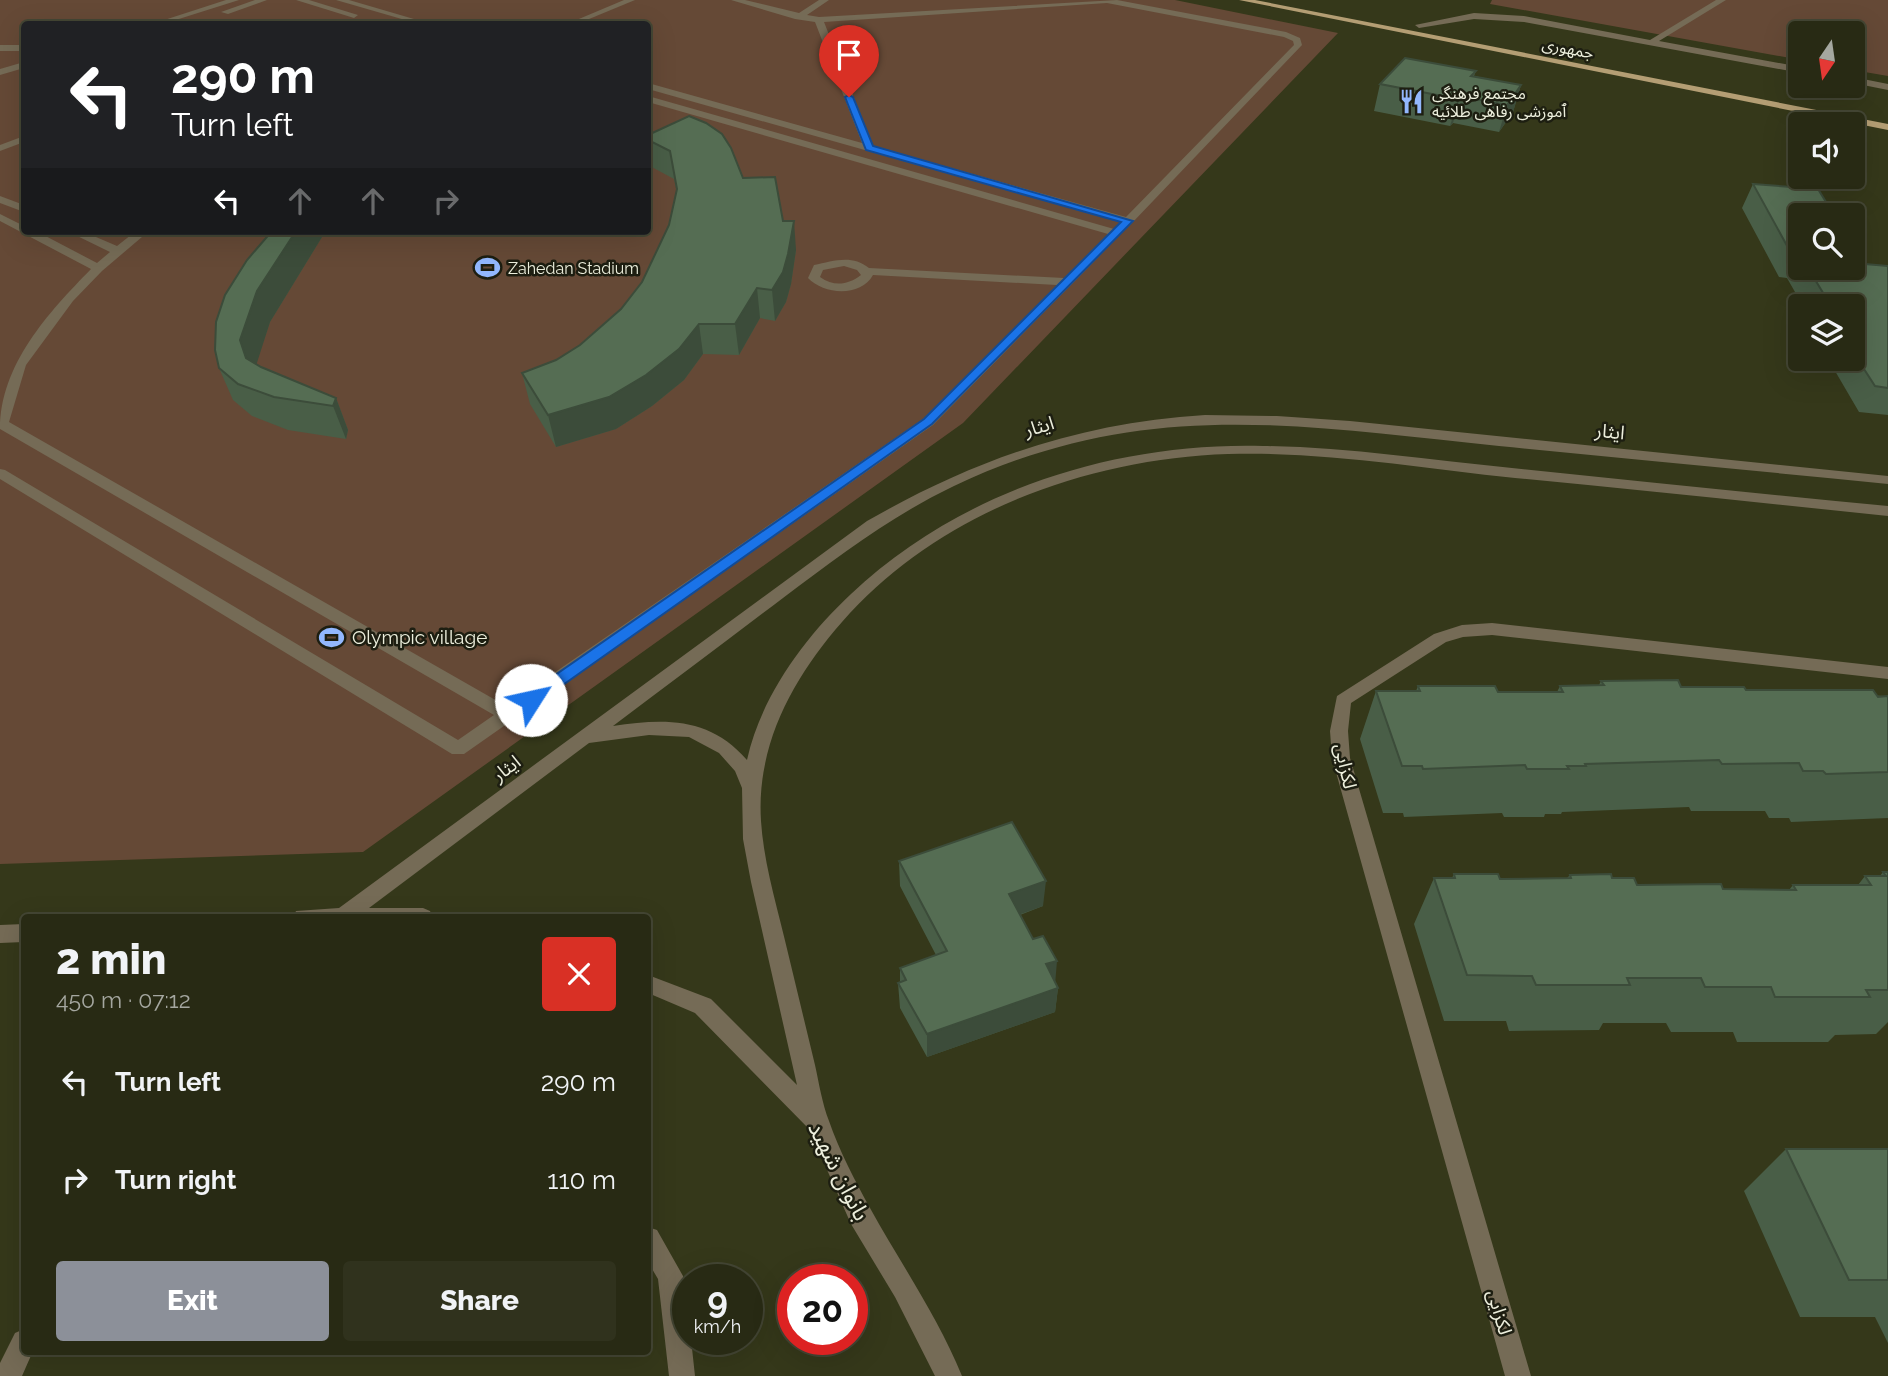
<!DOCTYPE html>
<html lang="en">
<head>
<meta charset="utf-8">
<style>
	:root { --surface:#282a14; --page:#30321d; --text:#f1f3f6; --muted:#a5a7a0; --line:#444634; --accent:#8c9099 }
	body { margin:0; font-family:Raleway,"Noto Sans Arabic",sans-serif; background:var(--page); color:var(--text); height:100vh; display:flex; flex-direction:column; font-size:26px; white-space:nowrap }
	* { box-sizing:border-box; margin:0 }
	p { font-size:23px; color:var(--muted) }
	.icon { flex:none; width:38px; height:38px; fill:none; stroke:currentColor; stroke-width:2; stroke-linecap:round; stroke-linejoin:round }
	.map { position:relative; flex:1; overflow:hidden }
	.sheet { position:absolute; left:21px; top:914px; width:630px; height:441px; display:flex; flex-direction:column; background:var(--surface); border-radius:7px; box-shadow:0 7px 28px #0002,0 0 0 2px var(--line) }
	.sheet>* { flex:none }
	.guide { position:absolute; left:21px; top:21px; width:630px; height:214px; border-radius:7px; box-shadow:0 7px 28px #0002,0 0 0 2px var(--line); background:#202124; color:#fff; overflow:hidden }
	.needle { width:46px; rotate:193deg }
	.controls { position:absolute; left:1788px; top:21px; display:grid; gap:14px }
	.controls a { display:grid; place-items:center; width:77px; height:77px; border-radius:7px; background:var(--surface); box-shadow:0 7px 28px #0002,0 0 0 2px var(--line); font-size:35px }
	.speed { position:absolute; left:672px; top:1264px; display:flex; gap:14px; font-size:35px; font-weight:700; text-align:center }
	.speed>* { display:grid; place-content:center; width:91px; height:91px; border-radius:50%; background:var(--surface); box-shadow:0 7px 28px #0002,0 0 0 2px var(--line); line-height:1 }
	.speed small { font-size:18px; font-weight:400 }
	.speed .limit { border:10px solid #d22; background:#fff; color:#111 }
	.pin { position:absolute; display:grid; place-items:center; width:60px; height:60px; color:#fff; margin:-72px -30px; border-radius:50% 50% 50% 0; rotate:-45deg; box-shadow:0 0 7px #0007 }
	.pin .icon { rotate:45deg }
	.me { position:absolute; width:77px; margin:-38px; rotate:55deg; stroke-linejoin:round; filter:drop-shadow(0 0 5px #0008) }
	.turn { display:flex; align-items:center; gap:24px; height:147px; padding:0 35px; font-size:32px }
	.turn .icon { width:91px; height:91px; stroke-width:2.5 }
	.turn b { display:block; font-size:49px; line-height:60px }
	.lanes { display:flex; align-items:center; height:66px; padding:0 35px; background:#0003; justify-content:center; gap:35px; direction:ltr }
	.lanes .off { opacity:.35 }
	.round { display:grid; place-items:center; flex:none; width:74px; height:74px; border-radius:7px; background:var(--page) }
	.headline { display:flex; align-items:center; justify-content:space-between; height:119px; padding:0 35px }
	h1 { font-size:42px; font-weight:800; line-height:52px }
	.button { display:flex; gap:14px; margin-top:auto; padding:14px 35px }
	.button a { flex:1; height:80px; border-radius:7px; background:var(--accent); color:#fff; font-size:28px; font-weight:800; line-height:80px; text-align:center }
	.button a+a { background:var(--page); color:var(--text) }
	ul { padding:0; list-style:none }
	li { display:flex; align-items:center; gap:21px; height:98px; padding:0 35px }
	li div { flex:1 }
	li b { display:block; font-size:26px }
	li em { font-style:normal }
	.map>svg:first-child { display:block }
	.green { fill:#654936; fill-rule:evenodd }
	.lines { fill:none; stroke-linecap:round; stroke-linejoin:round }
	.minor { fill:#756b56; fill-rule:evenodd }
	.major { fill:#b49e74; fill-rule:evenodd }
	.wall { fill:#495e47 }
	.shaded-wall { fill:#3c4c3a }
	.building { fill:#556d53; stroke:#3c4c3a; stroke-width:2 }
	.route { fill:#1a73e8; stroke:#114b97; stroke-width:2 }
	.labels { text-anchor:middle; stroke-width:5; stroke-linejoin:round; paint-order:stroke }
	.far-street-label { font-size:16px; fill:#edefdd; stroke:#1d1e11 }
	.far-poi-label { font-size:16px; fill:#edefdd; stroke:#1d1e11; text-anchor:start }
	.street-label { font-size:19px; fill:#edefdd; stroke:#1d1e11 }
	.poi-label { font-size:19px; fill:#edefdd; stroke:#1d1e11; text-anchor:start }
	.near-street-label { font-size:23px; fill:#edefdd; stroke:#1d1e11 }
</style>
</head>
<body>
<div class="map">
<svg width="1888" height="1376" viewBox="0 0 1888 1376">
	<rect width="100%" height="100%" fill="#35381a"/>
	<g class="green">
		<path d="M0,0H1175L1338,33L963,423L363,852L0,864ZM24,24H648V231H24Z"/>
		<polygon points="1492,0 1888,0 1888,76 1853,70 1853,33 1801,33 1801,60 1490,4"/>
	</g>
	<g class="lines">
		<g class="minor">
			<polygon points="226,0 239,0 163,24 152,24"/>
			<polygon points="255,0 267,0 228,14 221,12"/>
			<polygon points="296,0 309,0 358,15 354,18"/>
			<polygon points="336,0 349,0 431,24 419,24"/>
			<polygon points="624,0 635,0 577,24 567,24"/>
			<path d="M731,0H745L799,13L819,0H829L807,15L819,17L1117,0L1286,32L1300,38L1302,45L1132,223L933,425L464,754H452L0,479V469L5,470L458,740L494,715L0,429C0,365 48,313 91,269L0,221V214L24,226V231H36L97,263L110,252L67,231H82L117,246L136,231H149L102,271L73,301L26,365L9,422L506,706L923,419L1057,285L873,275C861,297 824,295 808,278L814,265C833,261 852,254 869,268L1064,278L1108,234L648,102V96L1114,229L1120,222L648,89V83L862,143L815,22L795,19ZM1107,3L1284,37L1293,41L1294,45L1126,217L873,146L824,22ZM844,266L857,270L861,275C848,285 834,287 820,277L823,270Z"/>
			<polygon points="1716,0 1726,0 1659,41 1801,67 1801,73 1524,22 1474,19 1419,28 1415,25 1474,13 1524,16 1650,40"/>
			<rect x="0" y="45" width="24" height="6"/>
			<polygon points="24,62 24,68 0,75 0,69"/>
			<polygon points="1853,77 1888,84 1888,90 1853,83"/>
			<polygon points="24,136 24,142 0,151 0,145"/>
			<polygon points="0,196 24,205 24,212 0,203"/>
			<path d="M1205,415L1277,416L1350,421L1888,476V484C1758,471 1629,459 1499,446C1300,426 1144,396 954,486C891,516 838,557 783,598C726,641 669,684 613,726C665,718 710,717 747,760C761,696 805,637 851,594C960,491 1114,442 1263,446C1346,447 1429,460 1512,468C1637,481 1763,494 1888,506V516C1764,503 1639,490 1515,478C1420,468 1324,451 1228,454C1086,459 937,513 842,622C793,678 756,745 761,821C764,866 778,909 788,953C797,990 806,1028 815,1065C819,1083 822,1103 829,1121C839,1150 855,1181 870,1208C901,1264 938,1317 962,1376H935L895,1297L851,1224L809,1129L695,1013L648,993V975L711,999L797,1085L751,882L743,839L742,788L735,771L719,753L689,737L649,735L589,743L369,908H423L430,911L433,917H293L296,911L339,908L867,521C976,459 1079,423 1205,415Z"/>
			<polygon points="1492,623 1888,667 1888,679 1492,635 1463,637 1446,642 1351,703 1348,731 1350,758 1531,1376 1505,1376 1332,758 1330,731 1337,696 1434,634 1462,625"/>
			<polygon points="24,924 24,942 0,943 0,925"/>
			<polygon points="648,1227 657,1230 683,1276 688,1339 691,1339 695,1376 669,1376 658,1279 648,1262"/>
			<polygon points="24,1329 24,1351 33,1351 22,1376 0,1376 0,1363 15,1333"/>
		</g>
		<polygon class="major" points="1239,0 1255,0 1888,124 1888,130"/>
	</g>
	<g class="wall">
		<polygon points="1476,71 1474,76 1521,85 1513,112 1499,132 1453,123 1450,126 1374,111 1380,84"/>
		<polygon points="648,135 743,178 783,221 796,250 791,284 786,302 775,321 760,318 739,355 703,354 684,380 652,406 616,429 556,447 530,404 522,373 556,360 580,345 621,309 642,282 669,225 677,192 674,179 648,165"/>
		<polygon points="1753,184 1801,215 1801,268 1853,268 1865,264 1888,266 1888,415 1859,412 1828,359 1853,359 1853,306 1803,306 1787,278 1779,277 1742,208"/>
		<polygon points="272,231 319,231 322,237 270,322 256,364 336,398 348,430 346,439 288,430 252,416 233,400 219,368"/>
		<polygon points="1601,681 1681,687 1888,696 1888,818 1791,822 1789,818 1769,818 1765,811 1691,811 1689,807 1562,812 1561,814 1545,814 1544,817 1504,817 1502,813 1404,817 1403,813 1383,813 1360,739 1376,691 1416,691 1418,686 1498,692 1557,692 1560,686 1599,685"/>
		<polygon points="899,861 1043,906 1020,915 1058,988 1055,1012 927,1057 900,1008 898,983 900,983 900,968 936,955 900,886"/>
		<polygon points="1883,872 1888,872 1888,1022 1876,1034 1835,1035 1828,1042 1737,1042 1733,1032 1671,1032 1666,1023 1603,1023 1599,1030 1509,1031 1506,1021 1444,1021 1414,924 1434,878 1452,878 1454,874 1500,879 1567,878 1570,875 1612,878 1637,885 1723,889 1789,890 1793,885 1858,885 1865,876 1880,876"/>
		<polygon points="1786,1149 1888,1149 1888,1343 1875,1317 1800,1317 1744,1191"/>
	</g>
	<g class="shaded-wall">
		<polygon points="1521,85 1513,112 1499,132 1507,105"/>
		<polygon points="1460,96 1453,123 1450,126 1458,99"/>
		<polygon points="794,221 796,250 791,284 786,302 775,321 772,290"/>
		<polygon points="296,231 319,231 322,237 270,322 254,372 246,358 240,340 257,291"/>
		<polygon points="757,288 760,318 739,355 735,324"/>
		<polygon points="699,324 703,354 684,380 652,406 616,429 556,447 548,415"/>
		<polygon points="336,398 348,430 346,439 333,406"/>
		<polygon points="1046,881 1043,906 1007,919 1009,894"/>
		<polygon points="1057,961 1055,985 1046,964"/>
		<polygon points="1058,988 1055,1012 927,1057 927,1034"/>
	</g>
	<g class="building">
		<polygon points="1405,58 1476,71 1471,76 1521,85 1507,105 1460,96 1458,99 1380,84"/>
		<polygon points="689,116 706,123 722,134 731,148 743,178 775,177 783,221 794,221 788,254 783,272 772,290 757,288 735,324 699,324 679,349 646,375 609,397 548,415 522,373 556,360 580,345 621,309 642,282 669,225 677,189 670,151 648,140 648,135"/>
		<polygon points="1753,184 1818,189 1834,215 1801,215 1801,256 1799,254 1791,253"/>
		<polygon points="272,231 296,231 257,291 240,340 246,358 261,367 336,398 333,406 274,397 238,384 219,368 215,350 216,322 225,295 247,260"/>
		<polygon points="1853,246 1865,264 1888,266 1888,388 1875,386 1853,352 1853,306 1831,306 1808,268 1853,268"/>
		<polygon points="1678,680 1681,687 1744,687 1746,690 1873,690 1878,697 1888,696 1888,772 1826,774 1823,771 1803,771 1799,763 1722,764 1719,760 1585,764 1586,766 1567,766 1569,769 1527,769 1525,765 1423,769 1422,766 1402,766 1376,691 1420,691 1418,686 1495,686 1498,692 1563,692 1560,686 1604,685 1601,681"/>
		<polygon points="1012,822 1046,881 1009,894 1033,939 1043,936 1057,961 1046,964 1058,988 927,1034 898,983 906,980 900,968 947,951 899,861"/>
		<polygon points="1883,872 1888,872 1888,990 1866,990 1870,997 1775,997 1771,987 1705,987 1701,978 1627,978 1630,985 1536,985 1532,976 1467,975 1434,878 1455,878 1454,874 1498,874 1500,879 1571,878 1570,875 1611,874 1612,878 1634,878 1637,885 1721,884 1723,889 1796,890 1793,885 1871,885 1865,876 1886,876"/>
		<polygon points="1786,1149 1888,1149 1888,1280 1849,1280"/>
	</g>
	<polygon class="route" points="849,95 853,97 873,146 1133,221 932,424 536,704 525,704 523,700 525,696 924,419 1121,222 866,150 845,97"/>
	<defs>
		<symbol id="restaurant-bare" viewBox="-9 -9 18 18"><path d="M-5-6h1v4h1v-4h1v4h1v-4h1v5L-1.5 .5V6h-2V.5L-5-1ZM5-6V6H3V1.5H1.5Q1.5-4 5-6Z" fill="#92b7fd" stroke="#1d1e11" stroke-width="2.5" paint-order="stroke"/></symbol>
		<symbol id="stadium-bare" viewBox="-9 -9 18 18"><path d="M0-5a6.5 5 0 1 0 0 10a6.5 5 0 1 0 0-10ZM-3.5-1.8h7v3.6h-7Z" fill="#92b7fd" stroke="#1d1e11" stroke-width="2.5" paint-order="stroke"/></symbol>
	</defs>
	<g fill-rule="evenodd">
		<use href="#restaurant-bare" x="1394" y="84" width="35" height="35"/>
		<use href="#stadium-bare" x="470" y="250" width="35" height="35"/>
		<use href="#stadium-bare" x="314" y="620" width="35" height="35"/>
	</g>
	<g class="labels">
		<g class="far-street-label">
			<text transform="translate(1568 48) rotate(11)" y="6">جمهوری</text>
		</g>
		<g class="far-poi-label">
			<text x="1432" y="99">مجتمع فرهنگی<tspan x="1432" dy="18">ٱموزشی رفاهی طلائیه</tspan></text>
			<text x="508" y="274">Zahedan Stadium</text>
		</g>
		<g class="street-label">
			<text transform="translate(1039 426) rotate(-16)" y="7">ایثار</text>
			<text transform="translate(1610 431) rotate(6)" y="7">ایثار</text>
			<text transform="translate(1346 766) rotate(78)" y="7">لکزایی</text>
			<text transform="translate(506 768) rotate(-37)" y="7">ایثار</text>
			<text transform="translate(1500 1312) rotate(74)" y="7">لکزایی</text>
		</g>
		<g class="poi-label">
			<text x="352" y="644">Olympic village</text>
		</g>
		<g class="near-street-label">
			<text transform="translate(839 1171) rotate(63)" y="8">بانوان شهید</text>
		</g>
	</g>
</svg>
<div class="controls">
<a><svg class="needle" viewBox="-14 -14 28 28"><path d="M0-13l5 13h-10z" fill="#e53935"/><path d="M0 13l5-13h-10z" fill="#a5a7a0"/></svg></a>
<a><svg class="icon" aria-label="sound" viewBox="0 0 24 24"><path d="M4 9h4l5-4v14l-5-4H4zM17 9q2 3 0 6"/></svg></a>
<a><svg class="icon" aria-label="search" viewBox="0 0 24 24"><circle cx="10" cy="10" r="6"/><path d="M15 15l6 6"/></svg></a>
<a><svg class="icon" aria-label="layers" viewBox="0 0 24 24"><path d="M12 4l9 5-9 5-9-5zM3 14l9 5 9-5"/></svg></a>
</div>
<div class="speed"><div>9<small>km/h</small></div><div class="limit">20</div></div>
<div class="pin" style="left:849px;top:97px;background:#d93025"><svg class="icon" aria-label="arrive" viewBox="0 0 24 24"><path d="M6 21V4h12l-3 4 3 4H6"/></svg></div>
<svg class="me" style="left:531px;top:700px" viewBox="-20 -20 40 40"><circle r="19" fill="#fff"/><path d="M0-13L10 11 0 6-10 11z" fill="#1a73e8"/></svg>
<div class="guide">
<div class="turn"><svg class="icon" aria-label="left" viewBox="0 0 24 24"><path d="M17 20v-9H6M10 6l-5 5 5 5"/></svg><div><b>290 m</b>Turn left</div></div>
<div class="lanes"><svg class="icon" aria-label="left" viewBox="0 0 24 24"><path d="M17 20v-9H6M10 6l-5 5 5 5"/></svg><svg class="icon off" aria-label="ahead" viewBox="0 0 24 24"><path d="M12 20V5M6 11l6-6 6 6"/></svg><svg class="icon off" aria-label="ahead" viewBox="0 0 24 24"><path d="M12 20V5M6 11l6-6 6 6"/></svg><svg class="icon off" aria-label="right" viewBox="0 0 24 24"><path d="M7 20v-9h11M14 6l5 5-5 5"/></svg></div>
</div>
<section class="sheet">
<div class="headline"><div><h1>2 min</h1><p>450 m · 07:12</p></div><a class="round" style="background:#d93025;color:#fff"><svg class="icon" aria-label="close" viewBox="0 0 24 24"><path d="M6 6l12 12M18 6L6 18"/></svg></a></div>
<ul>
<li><svg class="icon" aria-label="left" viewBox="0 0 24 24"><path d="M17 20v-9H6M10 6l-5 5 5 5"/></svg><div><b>Turn left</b></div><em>290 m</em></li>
<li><svg class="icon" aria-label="right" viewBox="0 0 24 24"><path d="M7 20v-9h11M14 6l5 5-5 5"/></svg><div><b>Turn right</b></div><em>110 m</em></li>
</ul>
<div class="button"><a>Exit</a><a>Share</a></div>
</section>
</div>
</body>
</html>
